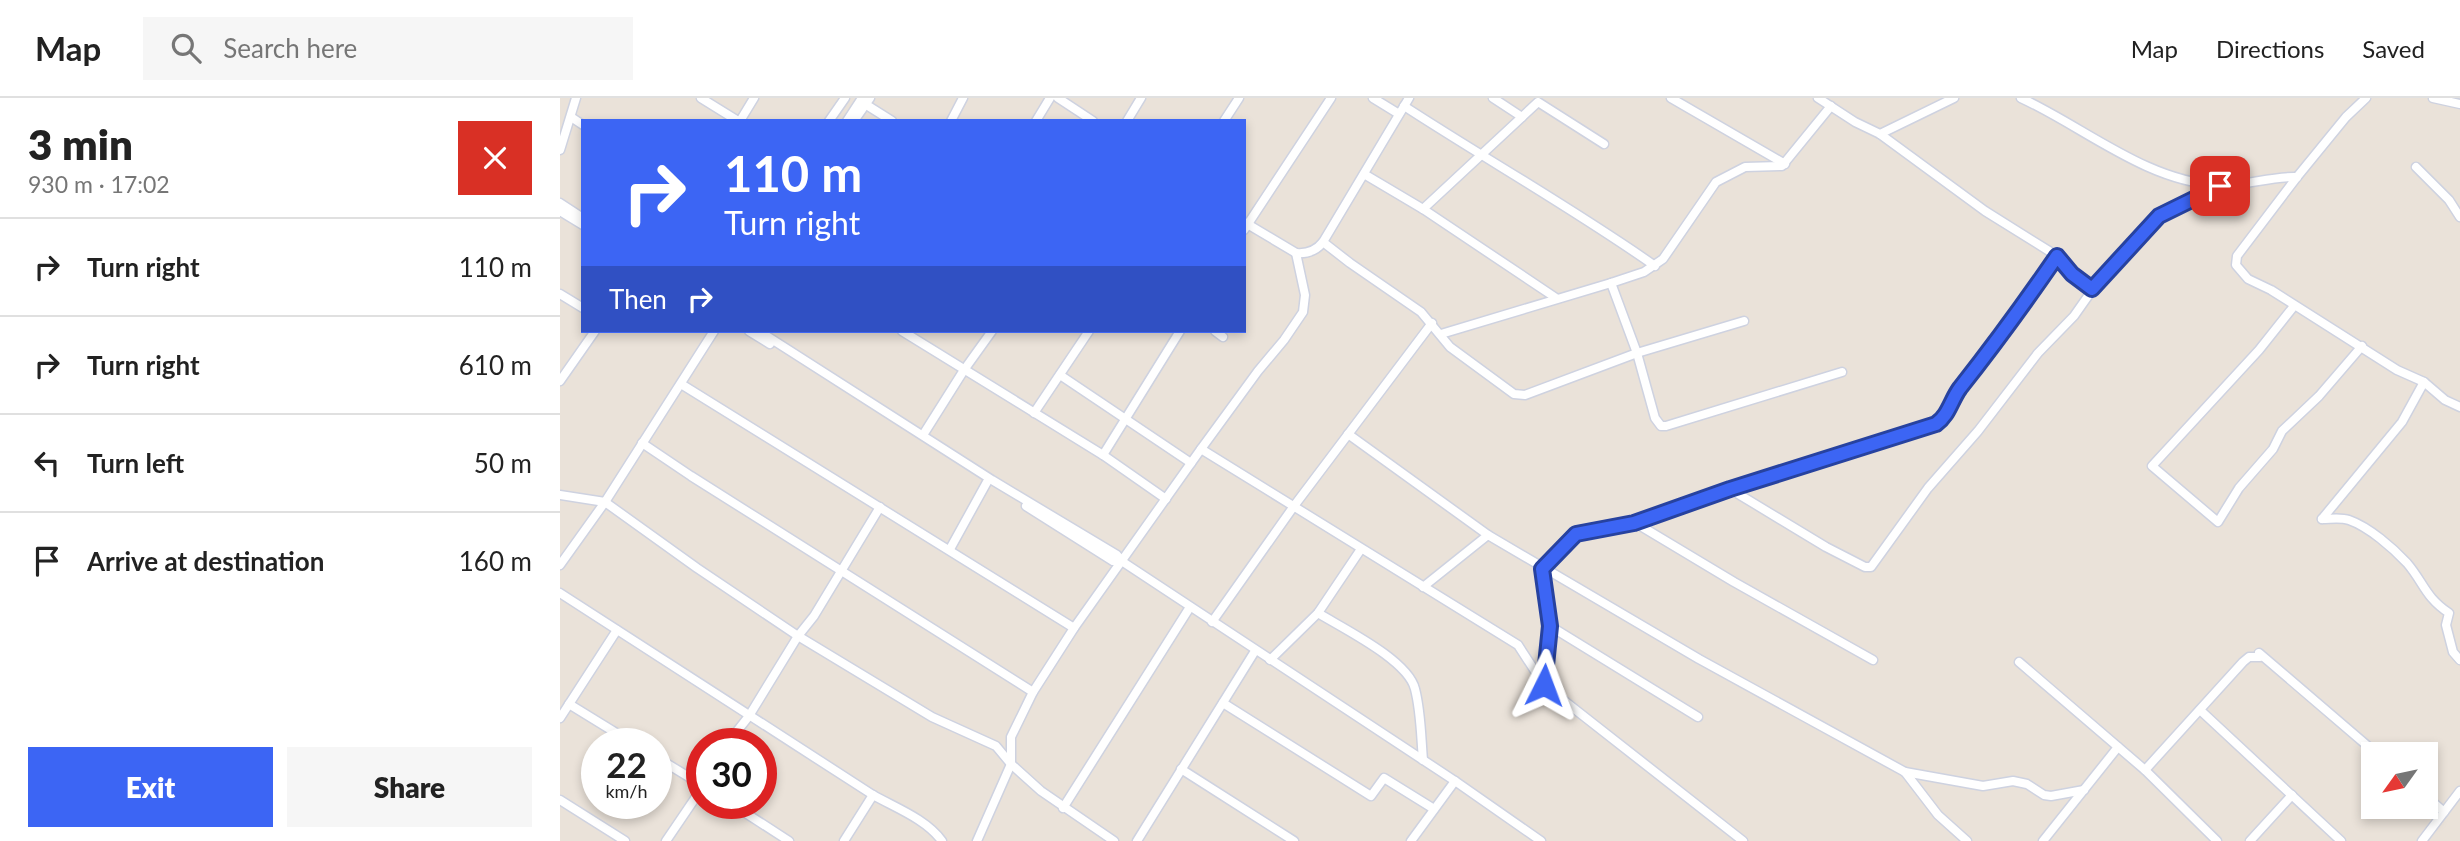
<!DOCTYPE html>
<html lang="en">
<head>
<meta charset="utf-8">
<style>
	:root { --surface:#fff; --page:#f6f6f6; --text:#222; --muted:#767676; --line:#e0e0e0; --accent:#3c65f4 }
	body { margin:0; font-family:Lato,sans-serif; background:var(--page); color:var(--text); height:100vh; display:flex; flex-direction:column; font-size:26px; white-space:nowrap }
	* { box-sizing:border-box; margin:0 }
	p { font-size:23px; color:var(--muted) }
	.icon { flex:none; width:38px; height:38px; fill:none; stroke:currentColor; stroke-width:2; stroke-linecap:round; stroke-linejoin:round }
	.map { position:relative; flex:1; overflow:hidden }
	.details { display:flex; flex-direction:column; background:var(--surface); width:560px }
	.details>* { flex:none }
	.banner { position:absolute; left:21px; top:21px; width:665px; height:214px; border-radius:0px; box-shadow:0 4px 10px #0003; background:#3c65f4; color:#fff; overflow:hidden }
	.needle { width:46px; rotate:237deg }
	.fabs { position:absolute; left:1801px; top:644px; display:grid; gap:14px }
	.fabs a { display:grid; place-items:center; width:77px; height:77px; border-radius:0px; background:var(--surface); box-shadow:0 4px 10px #0003; font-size:35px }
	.speed { position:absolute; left:21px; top:630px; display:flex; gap:14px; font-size:35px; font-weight:700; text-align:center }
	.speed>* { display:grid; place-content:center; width:91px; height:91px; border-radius:50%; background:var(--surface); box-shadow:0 4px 10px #0003; line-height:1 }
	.speed small { font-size:18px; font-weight:400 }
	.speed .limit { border:10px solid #d22; background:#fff; color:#111 }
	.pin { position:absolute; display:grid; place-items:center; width:60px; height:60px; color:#fff; margin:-30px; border-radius:14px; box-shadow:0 4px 10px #0006 }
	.me { position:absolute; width:77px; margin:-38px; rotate:3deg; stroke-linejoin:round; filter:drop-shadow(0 0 5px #0008) }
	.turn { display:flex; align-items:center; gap:24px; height:147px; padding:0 28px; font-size:32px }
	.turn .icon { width:91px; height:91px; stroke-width:2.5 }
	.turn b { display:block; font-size:49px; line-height:60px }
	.then { display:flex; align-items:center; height:66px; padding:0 28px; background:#0003; gap:14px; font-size:26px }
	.round { display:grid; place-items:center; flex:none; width:74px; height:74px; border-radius:0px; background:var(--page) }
	.head { display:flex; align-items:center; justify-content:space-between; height:119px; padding:0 28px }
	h1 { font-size:42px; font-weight:800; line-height:52px }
	.primary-button { display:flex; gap:14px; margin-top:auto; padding:14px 28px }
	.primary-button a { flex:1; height:80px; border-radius:0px; background:var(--accent); color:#fff; font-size:28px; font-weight:800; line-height:80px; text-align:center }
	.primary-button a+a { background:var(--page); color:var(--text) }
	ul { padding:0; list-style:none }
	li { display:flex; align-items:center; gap:21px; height:98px; padding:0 28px; border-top:2px solid var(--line) }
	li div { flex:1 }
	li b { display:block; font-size:26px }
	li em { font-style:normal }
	header { display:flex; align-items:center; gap:42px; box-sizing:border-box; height:98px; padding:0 35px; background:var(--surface); border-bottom:2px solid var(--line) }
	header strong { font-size:33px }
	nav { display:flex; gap:38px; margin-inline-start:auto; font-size:24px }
	.search { width:490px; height:63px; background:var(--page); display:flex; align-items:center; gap:18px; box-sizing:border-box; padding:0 24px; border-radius:0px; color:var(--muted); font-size:26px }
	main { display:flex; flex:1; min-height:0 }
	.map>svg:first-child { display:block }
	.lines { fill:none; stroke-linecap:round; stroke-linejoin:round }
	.minor-casing { stroke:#ced2e0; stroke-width:11 }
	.minor { stroke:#fff; stroke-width:8 }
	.route-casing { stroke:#27429f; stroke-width:18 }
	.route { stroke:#3c65f4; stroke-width:12 }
</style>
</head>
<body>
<header>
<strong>Map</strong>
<div class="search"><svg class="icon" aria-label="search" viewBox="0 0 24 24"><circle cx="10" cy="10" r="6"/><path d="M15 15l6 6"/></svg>Search here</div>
<nav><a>Map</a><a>Directions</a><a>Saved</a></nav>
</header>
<main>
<section class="details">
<div class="head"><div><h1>3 min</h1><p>930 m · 17:02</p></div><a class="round" style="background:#d93025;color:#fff"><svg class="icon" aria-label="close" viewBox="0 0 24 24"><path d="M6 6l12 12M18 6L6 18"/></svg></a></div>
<ul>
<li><svg class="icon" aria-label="right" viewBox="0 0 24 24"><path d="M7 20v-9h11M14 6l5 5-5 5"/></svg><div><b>Turn right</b></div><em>110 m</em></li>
<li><svg class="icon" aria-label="right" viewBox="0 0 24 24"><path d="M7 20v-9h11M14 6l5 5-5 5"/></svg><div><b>Turn right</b></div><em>610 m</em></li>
<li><svg class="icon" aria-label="left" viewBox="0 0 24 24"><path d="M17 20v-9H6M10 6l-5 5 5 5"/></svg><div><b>Turn left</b></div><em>50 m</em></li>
<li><svg class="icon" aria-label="arrive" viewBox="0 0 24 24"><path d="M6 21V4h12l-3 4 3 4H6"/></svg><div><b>Arrive at destination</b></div><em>160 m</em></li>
</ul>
<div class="primary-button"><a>Exit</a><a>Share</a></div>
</section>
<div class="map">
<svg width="1900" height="743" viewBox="0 0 1900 743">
	<rect width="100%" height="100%" fill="#eae2d9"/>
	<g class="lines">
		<defs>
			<g id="minor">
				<polyline points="141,0 178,23"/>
				<polyline points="498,0 533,23"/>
				<polyline points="813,0 839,16"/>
				<polyline points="849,0 763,144 790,165 861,214 890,249 954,296 965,297 1077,255 1184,223"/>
				<polyline points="933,0 962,19"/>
				<polyline points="1111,0 1225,66"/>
				<polyline points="1258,0 1295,24 1320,36 1425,113 1497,158"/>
				<path d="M1461,0C1524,29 1586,83 1657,87C1683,89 1710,78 1737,79"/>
				<polyline points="1806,0 1786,19 1737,79 1677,158 1676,167 1688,181 1711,192 1837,272 1864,284 1885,302 1900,309"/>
				<polyline points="1873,0 1900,6"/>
				<polyline points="305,6 332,23"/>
				<path d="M844,8C927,62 1014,111 1095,168"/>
				<polyline points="11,19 23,27"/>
				<polyline points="180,23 194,0"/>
				<polyline points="269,23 285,0"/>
				<polyline points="287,23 302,0"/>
				<polyline points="294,23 310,0"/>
				<polyline points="391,23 403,0"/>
				<polyline points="476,23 490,0"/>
				<polyline points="567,23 581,0"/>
				<polyline points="664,23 679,0"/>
				<polyline points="1320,36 1394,0"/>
				<polyline points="0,52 16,0"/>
				<polyline points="1856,69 1889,102 1900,119"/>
				<polyline points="804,76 863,111 996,200"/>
				<polyline points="0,105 23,120"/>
				<polyline points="863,111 978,4 1044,46"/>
				<polyline points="0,113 23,127"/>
				<path d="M684,124L736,155C747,156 756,153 763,144"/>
				<polyline points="684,132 771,0"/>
				<polyline points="1051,185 1077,255 1095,320 1101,328 1106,328 1282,274"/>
				<polyline points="0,196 23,210"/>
				<polyline points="1734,208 1699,252 1592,368 1658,424 1679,390 1713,351 1722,333 1759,298 1802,248"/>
				<polyline points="189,233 210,246"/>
				<polyline points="199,233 432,382 557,457 563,464 895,683 981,743"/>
				<polyline points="342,233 543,357 606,401"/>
				<polyline points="655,233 663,239"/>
				<polyline points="881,236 1051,185 1084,174 1103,161 1156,84 1185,69 1222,68 1271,8"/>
				<polyline points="500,277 631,365"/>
				<polyline points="0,283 35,233"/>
				<polyline points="121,286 514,530"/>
				<polyline points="474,315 529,233"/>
				<polyline points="788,336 928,437"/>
				<polyline points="363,337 404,272 432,233"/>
				<polyline points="82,345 131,378 473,594"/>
				<polyline points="641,351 958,547 984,587 1183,743"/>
				<polyline points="543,357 620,233"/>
				<polyline points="1170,391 1266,449 1305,469 1311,469 1368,390 1418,333 1478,255 1514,218 1533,191"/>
				<polyline points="0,397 45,404 137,470 238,538 372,619 436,648 451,666 481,693 554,743"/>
				<polyline points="466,408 553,463 563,464"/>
				<path d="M1762,421C1771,421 1780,419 1789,422C1809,429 1833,450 1847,465C1864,485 1865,499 1889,515L1886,527L1893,554L1900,562"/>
				<polyline points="1762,421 1842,324 1864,284"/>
				<polyline points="1074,424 1174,484 1313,562"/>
				<polyline points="390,451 427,384"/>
				<polyline points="0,467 45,404 154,233"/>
				<polyline points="863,489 928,437 1139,561 1345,674 1378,717 1407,743"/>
				<path d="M0,495L313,697C336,710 366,721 382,743"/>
				<path d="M758,515C784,531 848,562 855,591C861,614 861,639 863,662"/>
				<polyline points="652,524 734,408 872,225"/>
				<polyline points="990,528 1138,619"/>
				<polyline points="710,562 758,515 801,451"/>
				<polyline points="1459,564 1585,672 1657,743"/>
				<path d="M984,587L990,528L982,471L1016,436L1074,424L1170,391L1376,326C1389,317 1391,302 1400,290C1434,247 1466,203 1497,158L1512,176L1533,191L1599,119L1660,88"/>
				<polyline points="663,605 811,698 824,680 874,711"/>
				<polyline points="9,606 74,646"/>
				<polyline points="1640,612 1781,743"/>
				<polyline points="0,620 57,532"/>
				<polyline points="167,646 189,618 238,538 254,518 320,409"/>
				<polyline points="96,659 142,687"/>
				<polyline points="621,671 734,743"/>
				<polyline points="1585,672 1683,564 1689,559 1700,559 1699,555 1817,656"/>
				<polyline points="1345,674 1423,688 1453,683 1467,686 1484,697 1491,698 1524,692"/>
				<polyline points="1866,698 1884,714"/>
				<polyline points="0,702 65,743"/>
				<polyline points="170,705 229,743"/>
				<polyline points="503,710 630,509"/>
				<polyline points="106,743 142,690"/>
				<polyline points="284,743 313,697"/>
				<polyline points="417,743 451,666 451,639 473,594 514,530 641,351 698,273 724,242 743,214 745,197 736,155"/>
				<polyline points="577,743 695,553"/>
				<polyline points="851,743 895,683"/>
				<polyline points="1483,743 1558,649"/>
				<polyline points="1690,743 1732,697"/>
				<polyline points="1862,743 1900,693"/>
			</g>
		</defs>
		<use href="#minor" class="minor-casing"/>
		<use href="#minor" class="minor"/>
	</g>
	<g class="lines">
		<defs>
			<path id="route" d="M984,587L990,528L982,471L1016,436L1074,425L1170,391L1376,326C1389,317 1391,302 1400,290C1434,247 1466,203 1497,158L1512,176L1532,191L1599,118L1660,88"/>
		</defs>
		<use href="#route" class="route-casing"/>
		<use href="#route" class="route"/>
	</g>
</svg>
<div class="fabs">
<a><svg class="needle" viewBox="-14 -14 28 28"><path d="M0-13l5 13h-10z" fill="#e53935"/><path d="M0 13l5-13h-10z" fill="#767676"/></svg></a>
</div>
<div class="speed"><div>22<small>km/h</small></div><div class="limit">30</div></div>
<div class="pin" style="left:1660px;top:88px;background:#d93025"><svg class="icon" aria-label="arrive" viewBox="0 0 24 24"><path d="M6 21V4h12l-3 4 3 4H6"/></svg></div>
<svg class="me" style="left:984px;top:587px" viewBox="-20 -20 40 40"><path d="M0-17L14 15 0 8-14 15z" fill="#3c65f4" stroke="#fff" stroke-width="4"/></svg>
<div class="banner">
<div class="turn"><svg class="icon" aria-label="right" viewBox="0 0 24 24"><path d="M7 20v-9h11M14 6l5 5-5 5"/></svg><div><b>110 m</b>Turn right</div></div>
<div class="then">Then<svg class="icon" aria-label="right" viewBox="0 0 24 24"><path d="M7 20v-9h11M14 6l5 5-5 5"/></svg></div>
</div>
</div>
</main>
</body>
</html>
